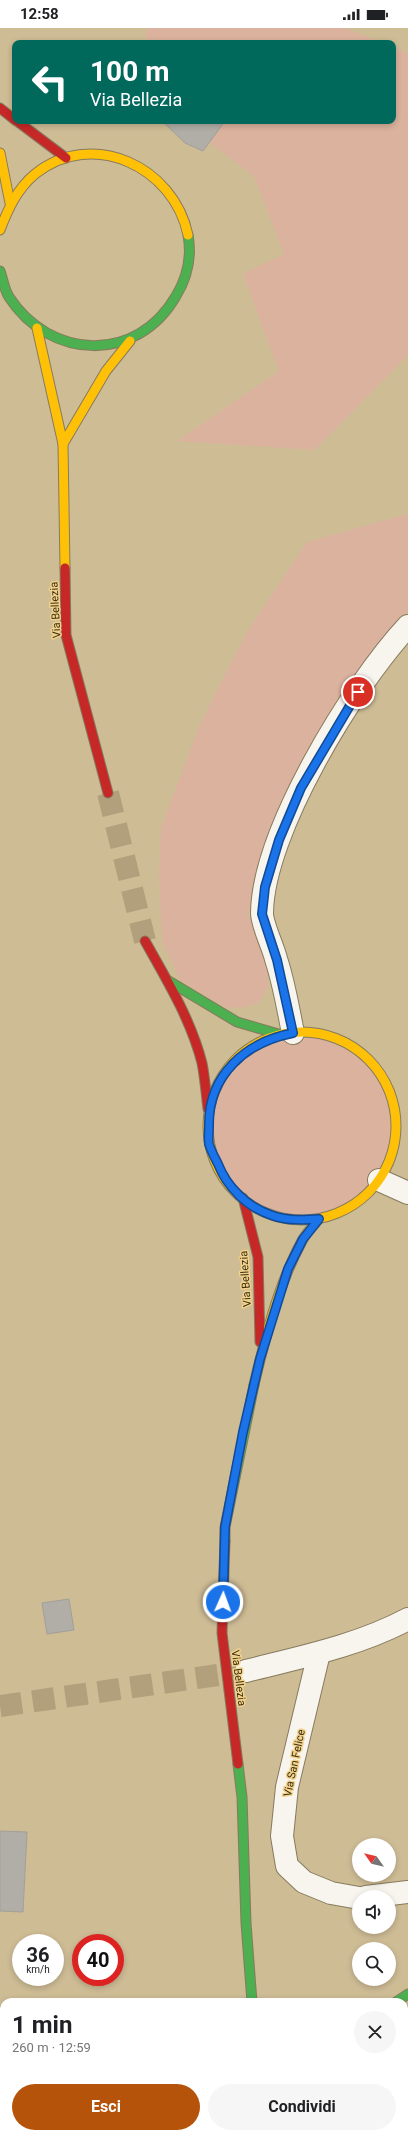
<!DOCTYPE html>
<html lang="it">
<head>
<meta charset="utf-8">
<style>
	:root { --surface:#fff; --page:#f6f6f6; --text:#202124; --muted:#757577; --accent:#b45309 }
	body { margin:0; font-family:Roboto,sans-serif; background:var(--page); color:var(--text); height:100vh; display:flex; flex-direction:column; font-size:15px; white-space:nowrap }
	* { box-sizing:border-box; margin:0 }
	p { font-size:13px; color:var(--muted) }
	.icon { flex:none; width:22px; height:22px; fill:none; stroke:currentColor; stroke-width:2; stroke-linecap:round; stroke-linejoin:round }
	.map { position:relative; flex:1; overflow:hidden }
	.details { position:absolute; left:0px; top:1970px; width:408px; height:140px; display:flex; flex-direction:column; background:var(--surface); border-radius:12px 12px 0 0; box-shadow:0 2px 6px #0003 }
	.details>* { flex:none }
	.guide { position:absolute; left:12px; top:12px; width:384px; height:84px; border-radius:8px; box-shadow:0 2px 6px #0003; background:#00695c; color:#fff; overflow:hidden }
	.needle { width:26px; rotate:304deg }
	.controls { position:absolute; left:352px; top:1810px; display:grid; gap:8px }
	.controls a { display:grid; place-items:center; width:44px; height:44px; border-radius:50%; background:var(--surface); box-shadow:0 2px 6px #0003; font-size:20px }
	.speed { position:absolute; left:12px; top:1906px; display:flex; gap:8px; font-size:20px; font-weight:700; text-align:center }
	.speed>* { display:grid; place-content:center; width:52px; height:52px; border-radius:50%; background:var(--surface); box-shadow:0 2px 6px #0003; line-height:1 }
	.speed small { font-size:10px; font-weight:400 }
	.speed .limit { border:6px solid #d22; background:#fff; color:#111 }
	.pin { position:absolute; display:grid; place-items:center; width:34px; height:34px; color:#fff; margin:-17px; border:2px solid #fff; border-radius:50%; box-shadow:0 1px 4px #0007 }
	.me { position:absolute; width:44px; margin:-22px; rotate:2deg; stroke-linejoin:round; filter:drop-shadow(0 0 3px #0008) }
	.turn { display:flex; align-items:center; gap:14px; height:84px; padding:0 12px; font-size:18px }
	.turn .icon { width:52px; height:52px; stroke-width:2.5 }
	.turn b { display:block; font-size:28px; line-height:34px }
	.round { display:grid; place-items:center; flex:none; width:42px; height:42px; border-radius:21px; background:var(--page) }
	.overview { display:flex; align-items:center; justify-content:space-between; height:68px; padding:0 12px }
	h1 { font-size:24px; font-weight:700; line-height:30px }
	.button { display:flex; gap:8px; margin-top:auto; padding:8px 12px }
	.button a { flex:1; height:46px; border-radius:24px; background:var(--accent); color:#fff; font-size:16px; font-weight:700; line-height:46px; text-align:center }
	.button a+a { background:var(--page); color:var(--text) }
	.status { display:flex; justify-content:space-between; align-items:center; height:28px; padding:0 20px; background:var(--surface); direction:ltr }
	.status svg { height:11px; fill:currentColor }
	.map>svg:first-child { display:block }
	.green { fill:#dbb29d }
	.building { fill:#b1aea7; stroke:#a39f99 }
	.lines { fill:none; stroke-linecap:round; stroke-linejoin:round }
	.street-tunnel { stroke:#b1a07b; stroke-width:22; stroke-dasharray:22 11; stroke-linecap:butt }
	.secondary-tunnel { stroke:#b1a07b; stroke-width:22; stroke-dasharray:22 11; stroke-linecap:butt }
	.street-casing { stroke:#877b5e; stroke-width:24 }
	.fast-casing { stroke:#877b5e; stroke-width:11 }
	.slow-casing { stroke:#877b5e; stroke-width:11 }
	.jam-casing { stroke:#877b5e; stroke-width:11 }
	.street { stroke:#f8f5ef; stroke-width:22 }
	.fast { stroke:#4caf50; stroke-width:9 }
	.slow { stroke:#ffc107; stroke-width:9 }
	.jam { stroke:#c62828; stroke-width:9 }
	.route-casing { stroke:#114b97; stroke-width:10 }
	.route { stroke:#1a73e8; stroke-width:7 }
	.labels { text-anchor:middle; stroke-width:3; stroke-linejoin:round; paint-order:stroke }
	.street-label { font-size:11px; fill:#3d3012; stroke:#f3d28b }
</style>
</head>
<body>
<div class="status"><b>12:58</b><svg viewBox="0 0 49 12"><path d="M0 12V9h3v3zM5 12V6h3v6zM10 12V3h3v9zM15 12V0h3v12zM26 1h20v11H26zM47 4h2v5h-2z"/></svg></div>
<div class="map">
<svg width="408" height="2110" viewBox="0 0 408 2110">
	<rect width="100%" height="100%" fill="#cebc95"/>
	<g class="green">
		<polygon points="148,0 345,0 382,15 148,15 145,6"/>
		<polygon points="393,19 408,25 408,327 315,422 177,413 279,343 243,246 284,226 254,148 210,115 225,93 393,93"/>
		<polygon points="408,486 408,583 383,610 340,671 255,856 248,886 267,939 268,958 259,975 245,979 227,980 180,952 162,912 159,846 161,800 198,701 221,654 249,601 307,514"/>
		<circle cx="302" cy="1098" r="94"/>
	</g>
	<g class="building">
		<polygon points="162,93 225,93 203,123 185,115"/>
		<polygon points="69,1571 74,1602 47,1606 42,1575"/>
		<polygon points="0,1803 27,1804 23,1884 0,1883"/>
	</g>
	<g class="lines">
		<polyline class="street-tunnel" points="0,1678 246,1643"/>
		<polyline class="secondary-tunnel" points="108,765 145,913"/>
		<defs>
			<g id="street">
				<path d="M293,1005C288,980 284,955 276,931C273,918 262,897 262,885C263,804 353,657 408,598"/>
				<polyline points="379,1152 408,1165"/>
				<polyline points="319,1625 287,1759 282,1808 287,1838 304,1854 331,1865 359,1870"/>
				<path d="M246,1643C301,1629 357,1618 408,1591"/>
				<polyline points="366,1869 408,1864"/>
			</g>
			<g id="fast">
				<path d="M0,243C3,251 4,261 9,269C50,332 137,336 176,268C187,250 192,229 188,207"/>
				<polyline points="167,952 237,994 282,1007"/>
				<polyline points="225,1513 225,1499 254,1357"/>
				<polyline points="238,1736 242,1769 246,1895 252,1974"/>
				<polyline points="396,1974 408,1966"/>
				<polyline points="271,2106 271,2110"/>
			</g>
			<g id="slow">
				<polyline points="0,125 10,175"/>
				<path d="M0,202C8,181 17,161 35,146C93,100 174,139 188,207"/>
				<polyline points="37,300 63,416 65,540"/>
				<polyline points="63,416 106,343 130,313"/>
				<circle cx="302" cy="1098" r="94"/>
				<path d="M254,1357C265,1310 279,1255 302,1213C306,1205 313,1198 319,1191"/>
				<polyline points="404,2045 408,2042"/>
			</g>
			<g id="jam">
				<polyline points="0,80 15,92"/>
				<polyline points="17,93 66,130"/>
				<polyline points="65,540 66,607 108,765"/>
				<path d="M145,913C167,952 191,992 202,1035C205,1050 206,1066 208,1081"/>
				<polyline points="243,1170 258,1229 260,1314"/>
				<polyline points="225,1513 222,1605 238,1736"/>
				<polyline points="201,2110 207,2106"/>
				<polyline points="310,2110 316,2106"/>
			</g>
		</defs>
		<use href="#street" class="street-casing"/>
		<use href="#fast" class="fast-casing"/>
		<use href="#slow" class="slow-casing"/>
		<use href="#jam" class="jam-casing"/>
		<use href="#street" class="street"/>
		<use href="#fast" class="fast"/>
		<use href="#slow" class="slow"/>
		<use href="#jam" class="jam"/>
	</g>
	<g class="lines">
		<defs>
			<path id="route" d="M223,1574L225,1499L243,1404L260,1331L288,1241L303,1211L319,1191C303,1192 287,1193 271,1187C247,1179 227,1159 218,1136C215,1130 211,1123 209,1116C208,1111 209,1104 209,1098C208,1047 246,1014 293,1005L277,932L262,886L265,859L279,812L301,760L358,664"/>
		</defs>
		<use href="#route" class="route-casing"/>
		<use href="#route" class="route"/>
	</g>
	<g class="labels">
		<g class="street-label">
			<text transform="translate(55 582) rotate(-93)" y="4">Via Bellezia</text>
			<text transform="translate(245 1251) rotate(-94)" y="4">Via Bellezia</text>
			<text transform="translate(239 1650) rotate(83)" y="4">Via Bellezia</text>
			<text transform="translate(294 1735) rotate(-78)" y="4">Via San Felice</text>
		</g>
	</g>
</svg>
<div class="controls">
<a><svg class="needle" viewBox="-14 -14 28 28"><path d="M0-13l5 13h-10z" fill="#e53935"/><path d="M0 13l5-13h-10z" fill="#757577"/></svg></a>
<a><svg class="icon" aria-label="sound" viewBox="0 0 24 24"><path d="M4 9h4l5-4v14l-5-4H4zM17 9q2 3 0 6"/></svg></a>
<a><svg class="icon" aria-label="search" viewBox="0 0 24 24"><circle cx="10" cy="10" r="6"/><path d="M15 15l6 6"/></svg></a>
</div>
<div class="speed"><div>36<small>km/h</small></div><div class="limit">40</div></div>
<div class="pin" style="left:358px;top:664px;background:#d93025"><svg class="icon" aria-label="arrive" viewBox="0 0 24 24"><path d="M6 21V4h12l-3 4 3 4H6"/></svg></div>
<svg class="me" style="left:223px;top:1574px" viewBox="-20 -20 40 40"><circle r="17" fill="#1a73e8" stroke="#fff" stroke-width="3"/><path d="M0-11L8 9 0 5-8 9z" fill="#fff"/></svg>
<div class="guide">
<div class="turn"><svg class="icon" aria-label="left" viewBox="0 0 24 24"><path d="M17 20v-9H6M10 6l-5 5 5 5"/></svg><div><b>100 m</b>Via Bellezia</div></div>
</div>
<section class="details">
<div class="overview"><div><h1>1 min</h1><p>260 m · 12:59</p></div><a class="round"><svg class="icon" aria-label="close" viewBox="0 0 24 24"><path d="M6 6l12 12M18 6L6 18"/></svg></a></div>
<div class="button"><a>Esci</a><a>Condividi</a></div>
</section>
</div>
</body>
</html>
